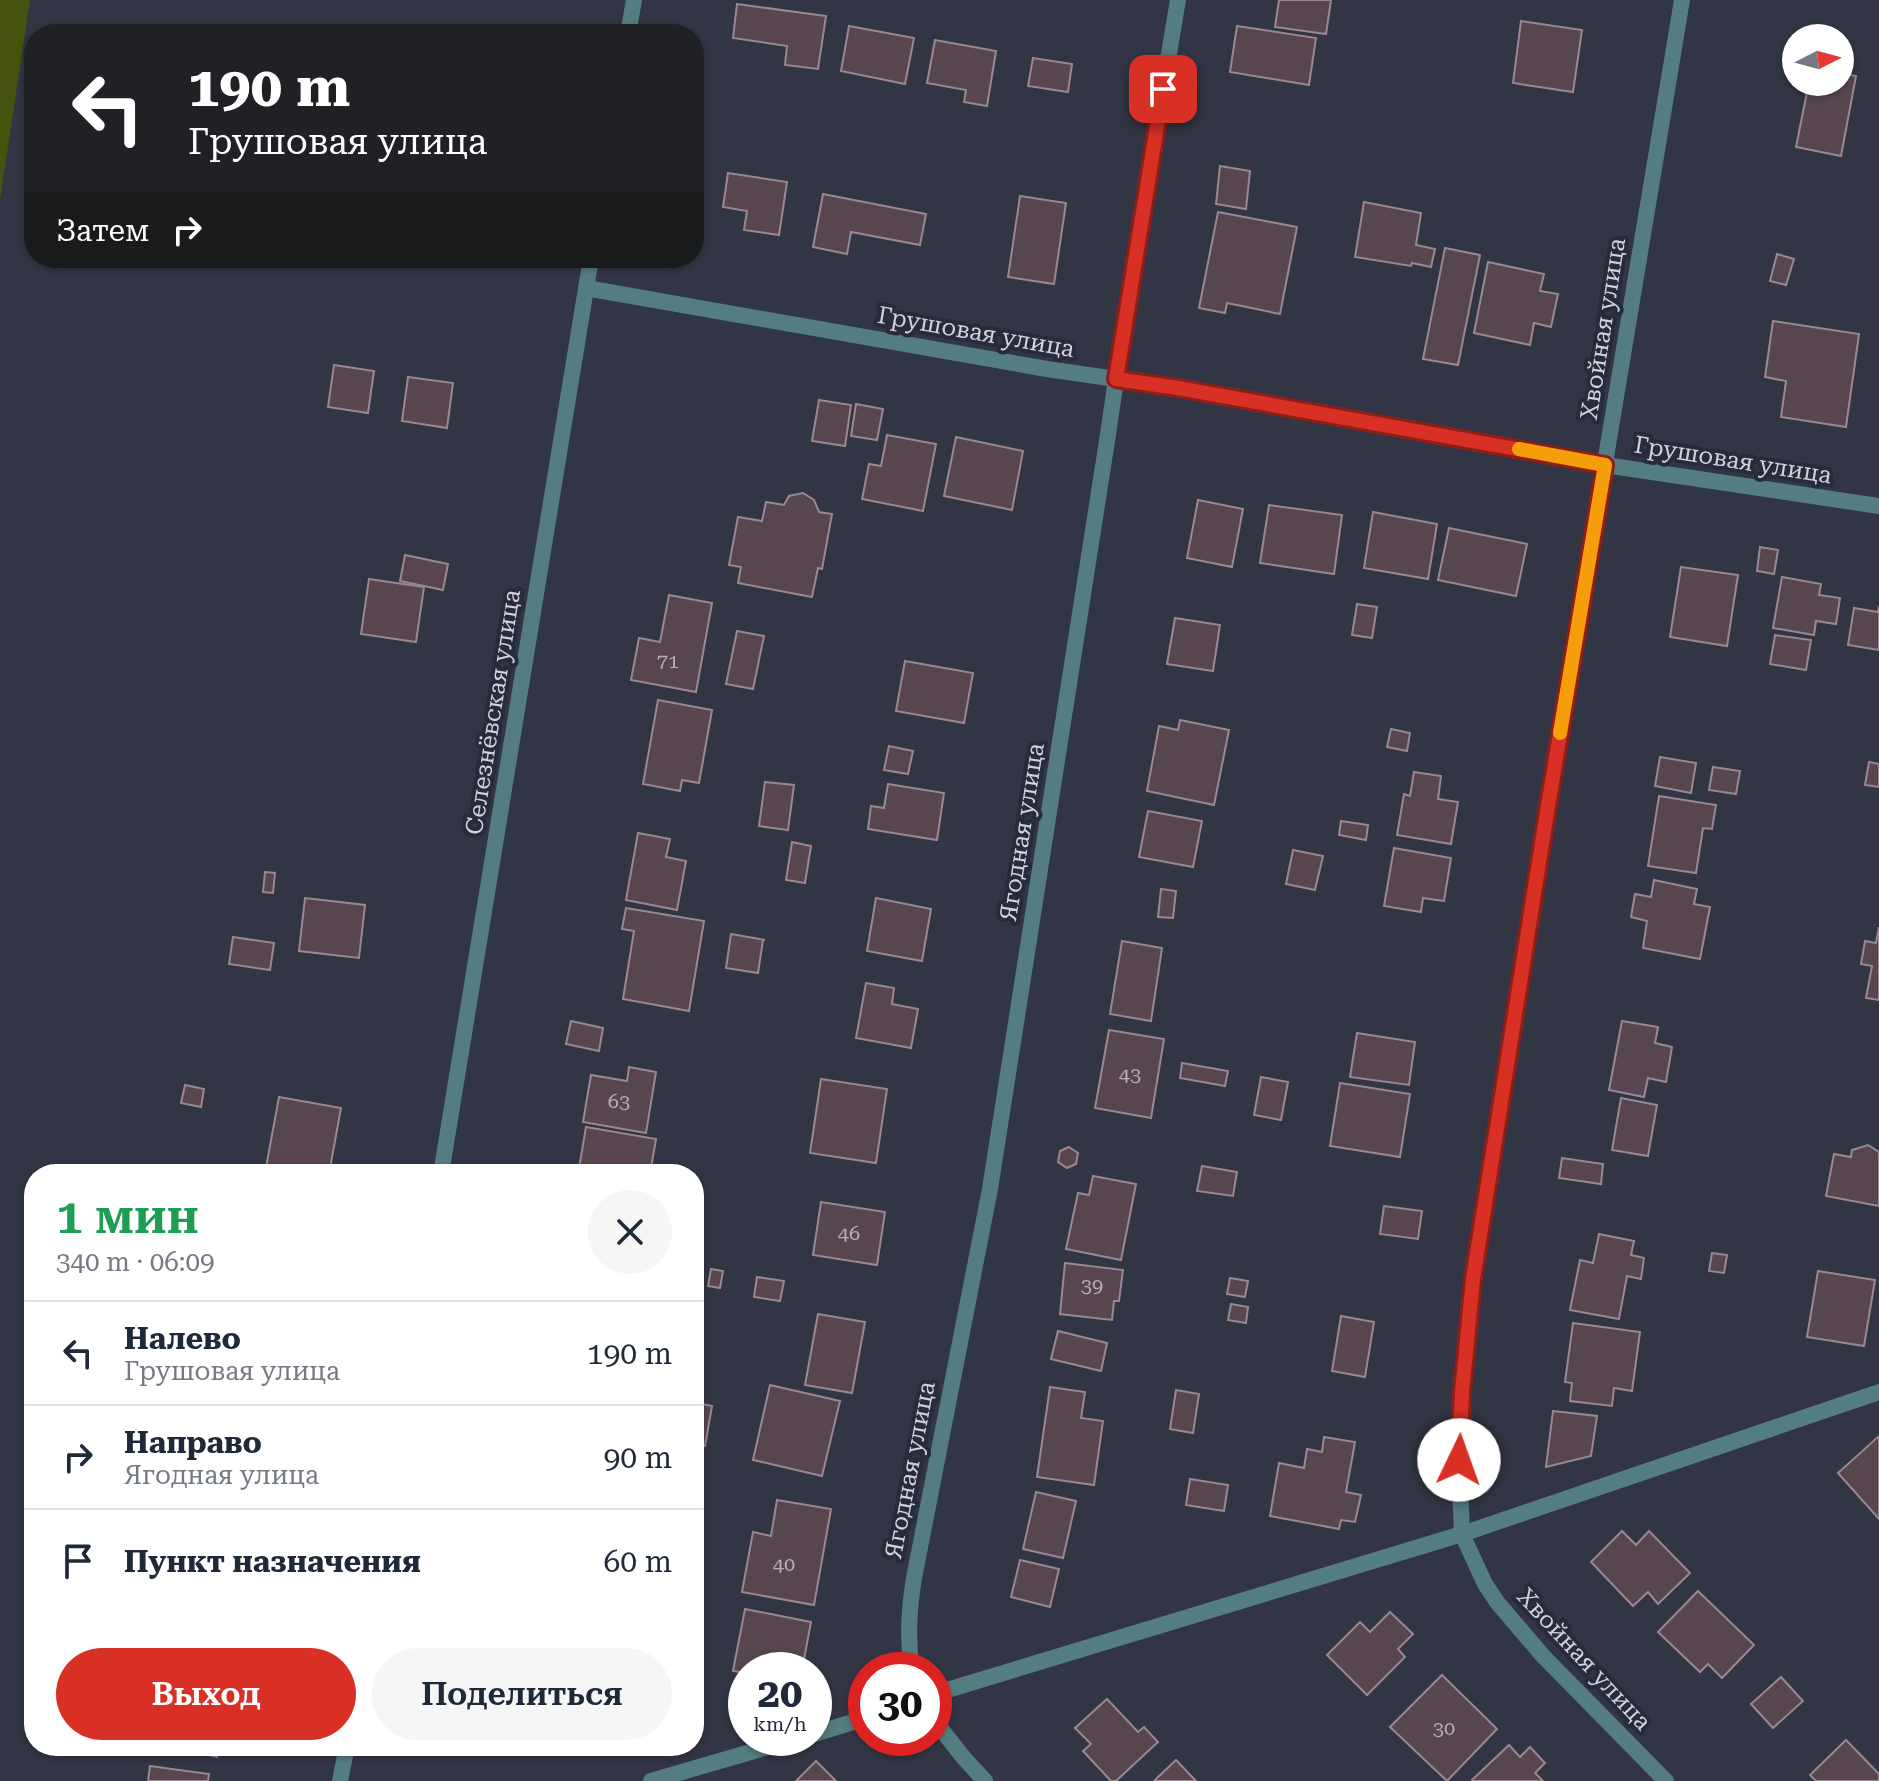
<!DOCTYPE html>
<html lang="ru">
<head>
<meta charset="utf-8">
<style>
	:root { --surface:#fff; --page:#f6f6f7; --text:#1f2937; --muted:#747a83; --line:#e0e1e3; --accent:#d93025 }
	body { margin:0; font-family:"Roboto Serif",serif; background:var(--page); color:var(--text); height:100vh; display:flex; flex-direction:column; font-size:30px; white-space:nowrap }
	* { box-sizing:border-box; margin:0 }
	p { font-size:26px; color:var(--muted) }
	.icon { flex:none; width:44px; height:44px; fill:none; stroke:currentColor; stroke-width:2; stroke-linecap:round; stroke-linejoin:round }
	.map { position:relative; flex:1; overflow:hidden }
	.side { position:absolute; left:24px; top:1164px; width:680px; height:592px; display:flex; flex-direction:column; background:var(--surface); border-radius:32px; box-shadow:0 2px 6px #0004 }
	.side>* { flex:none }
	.hud { position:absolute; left:24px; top:24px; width:680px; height:244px; border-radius:32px; box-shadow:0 2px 6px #0004; background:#202124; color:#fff; overflow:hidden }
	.needle { width:52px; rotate:84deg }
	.tools { position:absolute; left:1782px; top:24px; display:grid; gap:16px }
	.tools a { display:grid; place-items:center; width:72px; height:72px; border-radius:50%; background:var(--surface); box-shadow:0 2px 6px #0004; font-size:40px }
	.speed { position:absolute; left:728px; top:1652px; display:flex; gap:16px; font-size:40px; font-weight:700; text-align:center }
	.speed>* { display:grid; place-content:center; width:104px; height:104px; border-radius:50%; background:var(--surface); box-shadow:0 2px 6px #0004; line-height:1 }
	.speed small { font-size:20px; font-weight:400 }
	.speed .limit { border:12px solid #d22; background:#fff; color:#111 }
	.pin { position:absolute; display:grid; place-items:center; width:68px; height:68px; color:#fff; margin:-34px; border-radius:16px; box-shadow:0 4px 12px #0006 }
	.me { position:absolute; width:88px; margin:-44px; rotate:3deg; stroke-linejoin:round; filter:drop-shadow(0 0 6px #0008) }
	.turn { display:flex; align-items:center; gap:28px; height:168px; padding:0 32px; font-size:36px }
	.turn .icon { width:104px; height:104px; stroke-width:2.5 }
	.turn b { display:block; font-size:56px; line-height:68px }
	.then { display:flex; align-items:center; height:76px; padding:0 32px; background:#0003; gap:16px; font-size:30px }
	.round { display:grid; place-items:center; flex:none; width:84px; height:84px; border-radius:42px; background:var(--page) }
	.summary { display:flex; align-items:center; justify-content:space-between; height:136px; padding:0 32px }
	h1 { font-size:48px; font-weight:600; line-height:60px; color:#1e9e55 }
	.cta { display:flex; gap:16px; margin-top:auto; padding:16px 32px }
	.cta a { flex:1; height:92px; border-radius:48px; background:var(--accent); color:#fff; font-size:32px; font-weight:600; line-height:92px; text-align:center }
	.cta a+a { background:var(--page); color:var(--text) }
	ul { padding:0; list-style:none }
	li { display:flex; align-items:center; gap:24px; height:104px; padding:0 32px; border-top:2px solid var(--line) }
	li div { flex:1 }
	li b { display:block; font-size:30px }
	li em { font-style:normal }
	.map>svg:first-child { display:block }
	.green { fill:#45530e }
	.building { fill:#57464f; stroke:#9a8791; stroke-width:2 }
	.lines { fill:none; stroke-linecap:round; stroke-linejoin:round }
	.street { stroke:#547d82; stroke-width:16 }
	.route-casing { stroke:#8d1f18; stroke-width:20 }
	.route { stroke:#d93025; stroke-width:14 }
	.slow { stroke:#f59e0b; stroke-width:14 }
	.labels { text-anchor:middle; stroke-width:8; stroke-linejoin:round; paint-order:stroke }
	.number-label { font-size:20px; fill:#b2afb8 }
	.street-label { font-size:24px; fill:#d0d2db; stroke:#282b3a }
</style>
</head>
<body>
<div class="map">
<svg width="1879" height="1781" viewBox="0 0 1879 1781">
	<rect width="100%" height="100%" fill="#323544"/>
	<polygon class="green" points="0,0 30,0 0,200"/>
	<g class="building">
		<polygon points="1279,0 1331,0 1326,34 1275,27"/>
		<polygon points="737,4 826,16 818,69 785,65 787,46 733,38"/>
		<polygon points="1521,21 1582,30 1573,92 1513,83"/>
		<polygon points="849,26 914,38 905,84 841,71"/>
		<polygon points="1237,26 1316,38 1309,85 1230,72"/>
		<polygon points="935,40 996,51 987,106 964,102 966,90 927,83"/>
		<polygon points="1033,58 1072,64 1068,92 1028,86"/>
		<polygon points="1840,73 1856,76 1841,156 1796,147 1809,82 1840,82"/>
		<polygon points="1220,166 1250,171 1246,209 1216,204"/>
		<polygon points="728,173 787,182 779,235 744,230 747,211 723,207"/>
		<polygon points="823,194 926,214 920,245 851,232 847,254 813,247"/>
		<polygon points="1020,196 1066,203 1054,284 1008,277"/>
		<polygon points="1364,202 1421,213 1416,245 1435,249 1431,267 1412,263 1411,266 1355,257"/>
		<polygon points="1218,212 1297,227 1280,314 1227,303 1225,313 1199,308"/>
		<polygon points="1445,248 1480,255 1458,365 1423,359"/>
		<polygon points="1777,254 1794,259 1786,285 1770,281"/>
		<polygon points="1488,262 1544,274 1540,291 1558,294 1551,327 1534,323 1530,345 1474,333"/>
		<polygon points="1773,321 1859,334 1846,427 1781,417 1786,381 1765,377"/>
		<polygon points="334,365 374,371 368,413 328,407"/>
		<polygon points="408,377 453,383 447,428 402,421"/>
		<polygon points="819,400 851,405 845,446 812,441"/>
		<polygon points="856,404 883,409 877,440 851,436"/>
		<polygon points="887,435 936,444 923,511 862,499 869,464 881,466"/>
		<polygon points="956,437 1023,451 1012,510 944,496"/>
		<polygon points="803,493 814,500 819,512 832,514 822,569 818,568 812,597 738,583 741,567 729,565 738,517 762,521 766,502 784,505 789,496"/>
		<polygon points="1198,500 1243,509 1232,567 1187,558"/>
		<polygon points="1269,505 1342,515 1334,574 1260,563"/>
		<polygon points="1373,512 1437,524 1428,579 1364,568"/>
		<polygon points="1449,528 1527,544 1516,596 1438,580"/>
		<polygon points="1760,547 1778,550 1774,574 1757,571"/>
		<polygon points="405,555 448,564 443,590 400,581"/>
		<polygon points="1681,567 1738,575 1727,646 1670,637"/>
		<polygon points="1782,577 1821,584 1819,595 1840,598 1836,624 1816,621 1814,635 1773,628"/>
		<polygon points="369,579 424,587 416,642 361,634"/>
		<polygon points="669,595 712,603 696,692 631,680 639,638 660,642"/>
		<polygon points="1357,604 1377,607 1372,638 1352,635"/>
		<polygon points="1879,606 1879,650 1848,645 1854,608 1878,612"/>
		<polygon points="1175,618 1220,625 1213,671 1167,664"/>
		<polygon points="737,631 764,636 753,689 726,684"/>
		<polygon points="1775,635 1811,640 1806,670 1770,664"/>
		<polygon points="905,661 973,673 964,723 896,711"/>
		<polygon points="658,700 712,710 699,783 682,780 680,791 643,784"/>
		<polygon points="1180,720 1229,730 1214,805 1147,791 1159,726 1178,730"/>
		<polygon points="1391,729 1410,733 1407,751 1387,747"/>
		<polygon points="889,746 913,751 908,774 884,770"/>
		<polygon points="1660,757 1696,763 1691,793 1655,786"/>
		<polygon points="1869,762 1879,764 1879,787 1865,785"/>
		<polygon points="1713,767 1740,771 1736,794 1709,790"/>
		<polygon points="1414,772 1441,776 1438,799 1458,802 1451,844 1397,835 1404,794 1410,796"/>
		<polygon points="765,782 794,785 788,830 759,826"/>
		<polygon points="888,784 944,793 937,840 868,829 871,806 884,808"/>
		<polygon points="1659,796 1716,805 1712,829 1703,828 1696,873 1648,866"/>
		<polygon points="1148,811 1202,821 1193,867 1139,857"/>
		<polygon points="1341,821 1368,825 1366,840 1339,835"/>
		<polygon points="638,833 670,839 666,857 686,861 677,910 626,900"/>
		<polygon points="792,842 811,846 805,883 786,880"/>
		<polygon points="1394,848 1451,858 1444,901 1423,898 1421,912 1384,906"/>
		<polygon points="1293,850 1323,856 1315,890 1286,884"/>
		<polygon points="265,872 275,873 273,893 263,892"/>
		<polygon points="1654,880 1697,889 1694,904 1710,907 1700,959 1643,948 1647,921 1631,917 1635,894 1651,897"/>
		<polygon points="1161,889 1176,891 1173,918 1158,917"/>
		<polygon points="305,898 365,905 359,958 299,951"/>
		<polygon points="876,898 931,909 922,961 867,951"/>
		<polygon points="626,908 704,921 689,1011 623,999 634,931 622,929"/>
		<polygon points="1879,927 1879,1000 1866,998 1872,966 1861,964 1865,941 1876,943"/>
		<polygon points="731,934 765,940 763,940 758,973 726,968"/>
		<polygon points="233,937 274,943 270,970 229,964"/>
		<polygon points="1122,941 1162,948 1151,1021 1110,1014"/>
		<polygon points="866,983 894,988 892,1004 918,1009 911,1048 856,1038"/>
		<polygon points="571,1021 603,1028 599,1051 566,1044"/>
		<polygon points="1622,1021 1658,1027 1655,1043 1672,1047 1666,1082 1648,1078 1644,1097 1609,1090"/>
		<polygon points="1109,1030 1164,1039 1151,1118 1095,1108"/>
		<polygon points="1357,1033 1415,1042 1409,1085 1350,1077"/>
		<polygon points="1182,1063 1228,1071 1225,1086 1180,1078"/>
		<polygon points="629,1067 656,1072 646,1133 583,1122 591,1075 627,1081"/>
		<polygon points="1261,1077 1288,1082 1281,1120 1254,1115"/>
		<polygon points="821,1079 887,1089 876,1163 810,1153"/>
		<polygon points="1340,1083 1410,1094 1400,1157 1330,1146"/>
		<polygon points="185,1085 204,1089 201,1107 181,1103"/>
		<polygon points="279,1097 341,1108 329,1174 265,1173"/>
		<polygon points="1621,1098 1657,1105 1648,1156 1612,1150"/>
		<polygon points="586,1127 656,1139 650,1174 578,1174"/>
		<polygon points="1868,1145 1879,1152 1879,1206 1826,1196 1834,1154 1851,1157 1852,1150"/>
		<polygon points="1069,1147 1078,1153 1076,1164 1067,1168 1058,1162 1060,1151"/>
		<polygon points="1562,1158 1603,1164 1601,1184 1559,1178"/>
		<polygon points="1202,1166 1237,1172 1233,1196 1197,1191"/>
		<polygon points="1093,1176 1136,1184 1121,1260 1066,1249 1078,1193 1089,1195"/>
		<polygon points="821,1202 885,1212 877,1265 813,1255"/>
		<polygon points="1384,1206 1422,1211 1418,1239 1380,1234"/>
		<polygon points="1599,1234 1634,1241 1631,1255 1644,1258 1641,1279 1627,1276 1619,1319 1570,1310 1580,1260 1593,1263"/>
		<polygon points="1712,1253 1727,1255 1724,1273 1709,1271"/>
		<polygon points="1065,1263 1123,1270 1119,1301 1114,1301 1112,1320 1060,1314"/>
		<polygon points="711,1269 723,1271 720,1288 708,1286"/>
		<polygon points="1818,1271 1875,1280 1864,1346 1807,1337"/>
		<polygon points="757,1277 784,1281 780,1301 754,1297"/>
		<polygon points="1230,1278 1248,1281 1245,1297 1227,1294"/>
		<polygon points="1231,1304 1248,1307 1246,1323 1228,1320"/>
		<polygon points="818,1314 865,1322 852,1393 805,1385"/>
		<polygon points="1341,1316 1374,1322 1365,1377 1332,1371"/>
		<polygon points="1573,1323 1640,1332 1632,1391 1614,1388 1612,1406 1570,1401 1572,1383 1565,1382"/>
		<polygon points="1058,1331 1107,1343 1101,1371 1051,1359"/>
		<polygon points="770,1385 840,1401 822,1476 753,1460"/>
		<polygon points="1050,1387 1085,1392 1081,1418 1103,1421 1094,1485 1037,1477"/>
		<polygon points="1176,1390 1199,1394 1193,1433 1170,1429"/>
		<polygon points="697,1403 712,1406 705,1446 694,1444 694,1418"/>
		<polygon points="1553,1411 1597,1416 1591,1456 1546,1467"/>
		<polygon points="1879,1436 1879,1519 1838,1473"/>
		<polygon points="1324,1437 1355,1442 1346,1492 1361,1495 1355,1522 1341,1520 1339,1529 1270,1516 1279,1463 1304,1468 1307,1449 1322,1452"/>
		<polygon points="1190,1479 1228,1485 1224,1511 1186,1505"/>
		<polygon points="694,1487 703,1489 696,1526 694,1526"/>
		<polygon points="1036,1492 1076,1501 1063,1558 1023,1549"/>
		<polygon points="777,1500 831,1509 814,1605 742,1592 753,1532 771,1536"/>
		<polygon points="1622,1531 1636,1545 1649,1531 1690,1573 1658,1604 1648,1592 1633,1606 1591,1562"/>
		<polygon points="1020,1560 1059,1569 1050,1607 1011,1597"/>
		<polygon points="1698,1591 1754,1645 1722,1678 1708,1664 1700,1672 1658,1632"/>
		<polygon points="745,1609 811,1622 802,1670 746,1670 746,1673 733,1671"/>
		<polygon points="1390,1612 1413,1634 1398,1649 1405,1657 1367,1695 1327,1655 1360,1622 1370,1632"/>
		<polygon points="1442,1675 1497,1729 1447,1781 1390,1727"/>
		<polygon points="1781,1677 1803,1701 1773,1728 1751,1704"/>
		<polygon points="1107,1699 1138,1732 1144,1727 1158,1742 1116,1781 1111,1781 1083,1751 1091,1744 1075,1728"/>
		<polygon points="1846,1740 1879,1774 1879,1781 1816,1781 1810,1775"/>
		<polygon points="1509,1745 1520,1757 1530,1747 1545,1763 1535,1773 1543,1781 1473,1781 1472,1780"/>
		<polygon points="181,1746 219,1746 217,1757 181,1748"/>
		<polygon points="1176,1760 1196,1781 1154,1781"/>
		<polygon points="816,1761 836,1781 796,1781"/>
		<polygon points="150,1766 209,1774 208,1781 148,1781"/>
	</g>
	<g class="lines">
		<g class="street">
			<polyline points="628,34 634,0"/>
			<polyline points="586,288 1047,369 1178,388 1605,465 1879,506"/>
			<polyline points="441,1174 591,258"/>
			<path d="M912,1670C907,1638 909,1610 914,1578L990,1189L1107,441L1128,298L1178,0"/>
			<polyline points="934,1694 1462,1534 1879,1392"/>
			<polyline points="934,1720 963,1757 985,1781"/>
			<polyline points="814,1734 866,1718"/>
			<polyline points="340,1781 347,1746"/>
			<polyline points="651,1781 799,1738"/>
			<polyline points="1666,1781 1543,1656 1497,1602 1485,1584 1462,1534 1459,1460 1462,1392 1473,1279 1547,812 1682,0"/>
		</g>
	</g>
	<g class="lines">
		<defs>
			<polyline id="route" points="1163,89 1116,379 1178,388 1605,465 1547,812 1473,1279 1462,1392 1459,1460"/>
		</defs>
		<use href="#route" class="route-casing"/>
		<use href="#route" class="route"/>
		<polyline class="slow" points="1519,449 1605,465 1560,733"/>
	</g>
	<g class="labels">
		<g class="number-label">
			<text x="668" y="668">71</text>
			<text x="1130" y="1081">43</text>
			<text x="619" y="1108">63</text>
			<text x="849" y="1240">46</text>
			<text x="1092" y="1292">39</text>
			<text x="784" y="1571">40</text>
			<text x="1444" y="1735">30</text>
		</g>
		<g class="street-label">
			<text transform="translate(1603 329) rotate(-81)" y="8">Хвойная улица</text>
			<text transform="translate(976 332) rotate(10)" y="8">Грушовая улица</text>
			<text transform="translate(1733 460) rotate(9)" y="8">Грушовая улица</text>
			<text transform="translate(493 712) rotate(-81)" y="8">Селезнёвская улица</text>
			<text transform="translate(1022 832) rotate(-81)" y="8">Ягодная улица</text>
			<text transform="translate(910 1470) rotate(-79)" y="8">Ягодная улица</text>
			<text transform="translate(1584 1659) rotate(47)" y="8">Хвойная улица</text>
		</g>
	</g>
</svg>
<div class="tools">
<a><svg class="needle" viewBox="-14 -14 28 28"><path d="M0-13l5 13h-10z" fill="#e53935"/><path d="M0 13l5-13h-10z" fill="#747a83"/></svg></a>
</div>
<div class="speed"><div>20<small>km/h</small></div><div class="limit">30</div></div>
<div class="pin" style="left:1163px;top:89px;background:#d93025"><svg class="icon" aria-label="arrive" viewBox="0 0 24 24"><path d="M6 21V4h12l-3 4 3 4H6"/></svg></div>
<svg class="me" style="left:1459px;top:1460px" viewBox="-20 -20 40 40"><circle r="19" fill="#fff"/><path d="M0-13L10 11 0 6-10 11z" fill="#d93025"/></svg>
<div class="hud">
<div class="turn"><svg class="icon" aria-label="left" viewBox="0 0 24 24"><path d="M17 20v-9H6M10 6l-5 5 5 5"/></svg><div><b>190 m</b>Грушовая улица</div></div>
<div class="then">Затем<svg class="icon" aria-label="right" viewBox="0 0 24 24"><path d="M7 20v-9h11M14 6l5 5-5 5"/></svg></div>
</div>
<section class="side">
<div class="summary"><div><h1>1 мин</h1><p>340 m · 06:09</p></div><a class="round"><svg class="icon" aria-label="close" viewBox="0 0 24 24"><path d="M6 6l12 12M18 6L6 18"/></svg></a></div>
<ul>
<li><svg class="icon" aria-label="left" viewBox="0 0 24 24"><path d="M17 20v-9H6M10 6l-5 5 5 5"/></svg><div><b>Налево</b><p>Грушовая улица</p></div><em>190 m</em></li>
<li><svg class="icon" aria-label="right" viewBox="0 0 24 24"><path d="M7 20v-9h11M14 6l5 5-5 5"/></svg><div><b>Направо</b><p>Ягодная улица</p></div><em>90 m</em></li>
<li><svg class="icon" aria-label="arrive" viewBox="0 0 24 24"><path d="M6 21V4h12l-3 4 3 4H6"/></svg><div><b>Пункт назначения</b></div><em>60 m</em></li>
</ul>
<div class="cta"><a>Выход</a><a>Поделиться</a></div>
</section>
</div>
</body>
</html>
